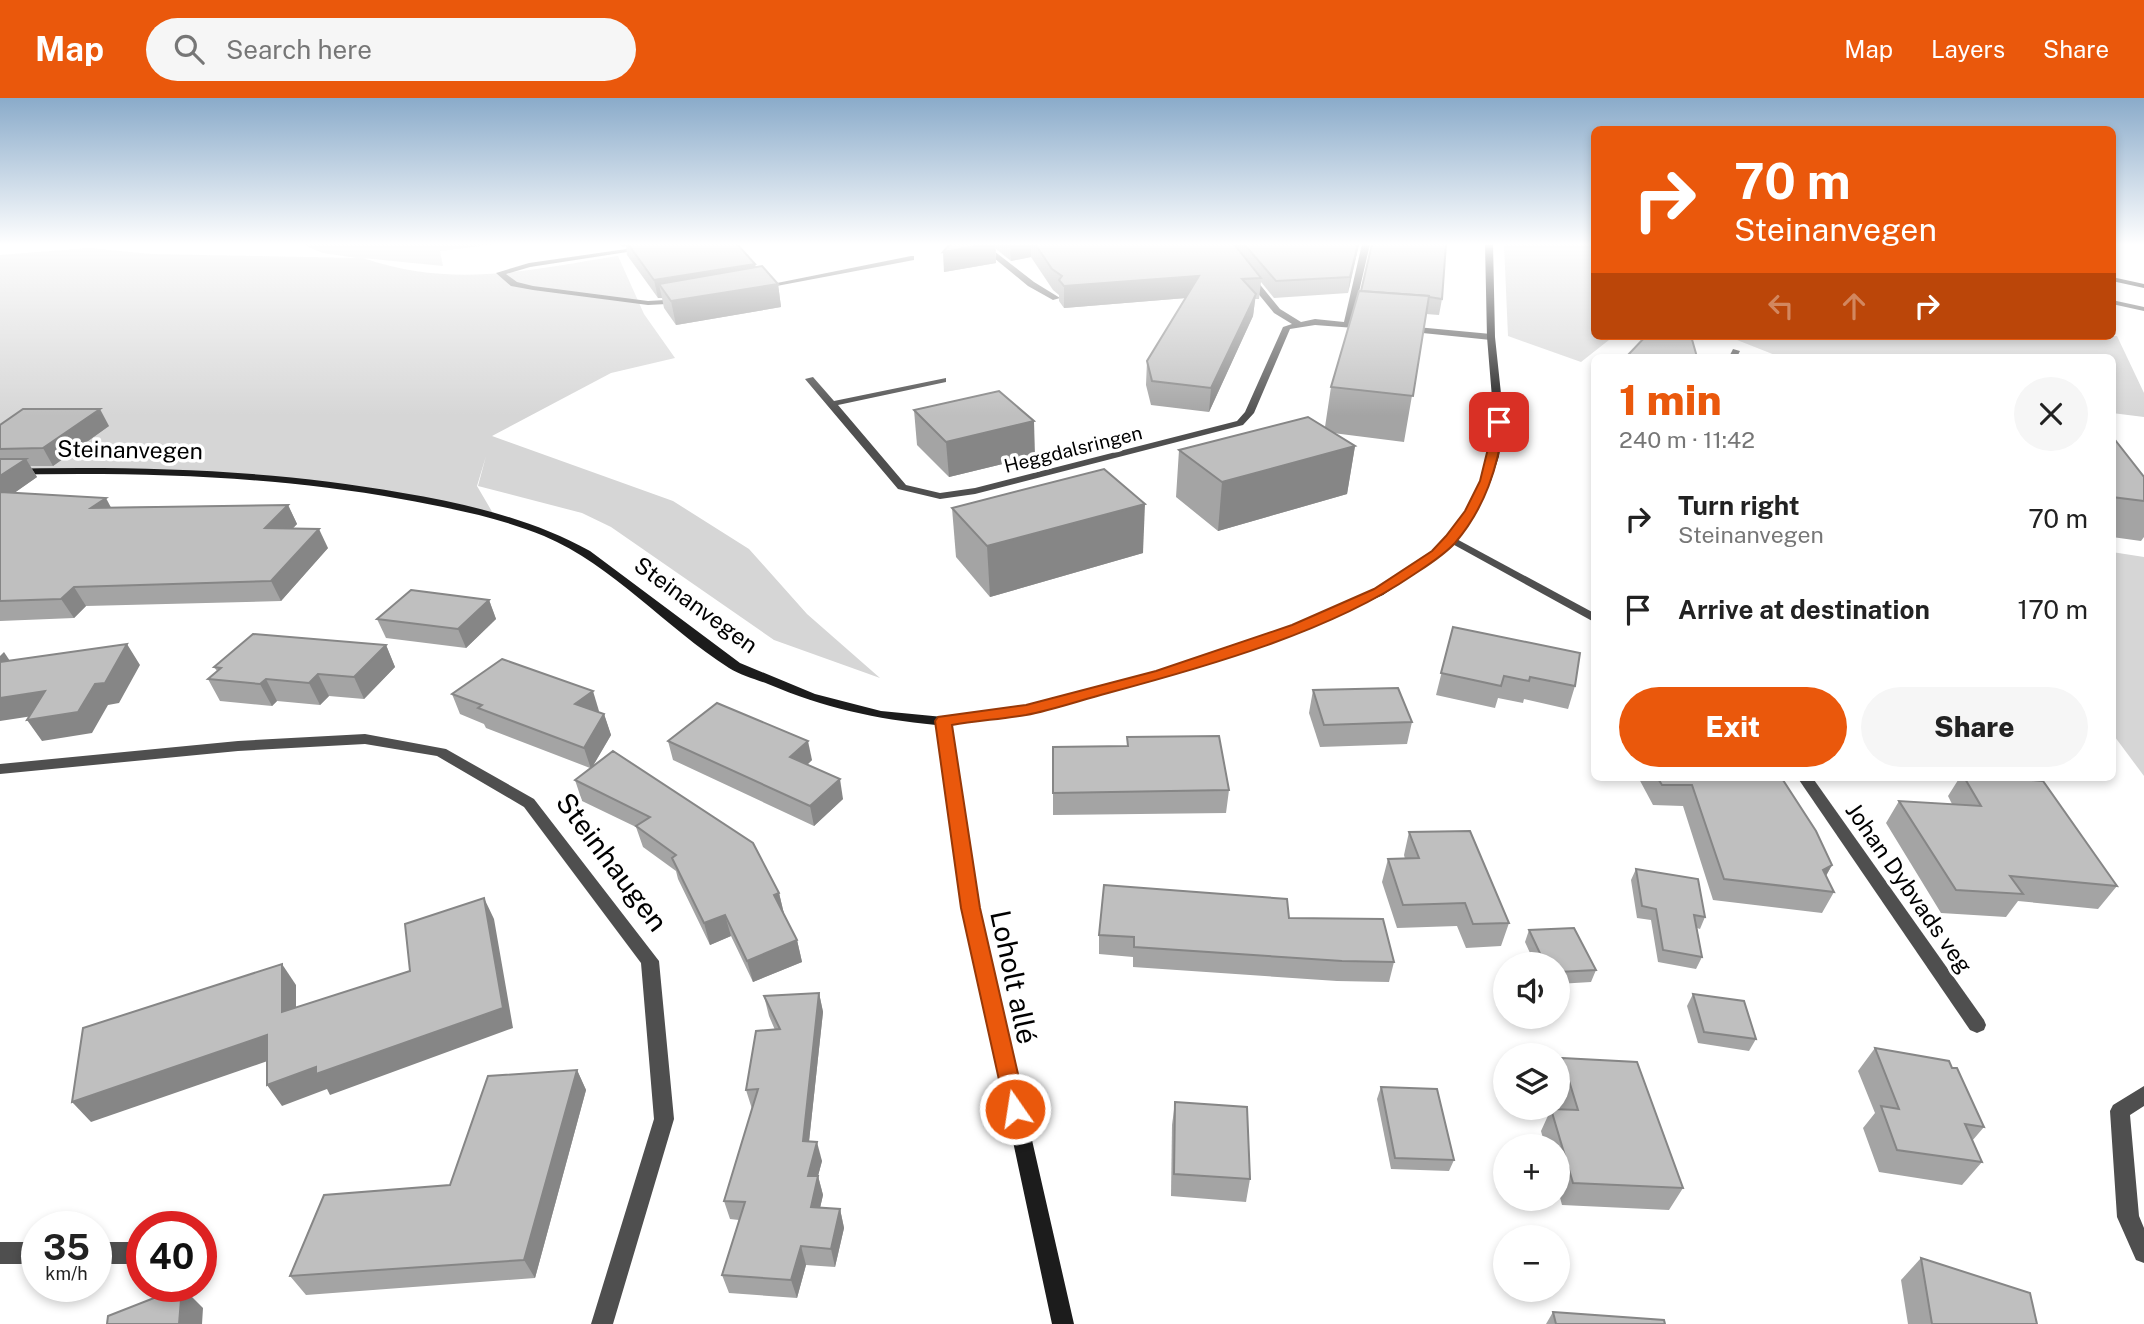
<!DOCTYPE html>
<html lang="en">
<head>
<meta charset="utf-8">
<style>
	:root { --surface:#fff; --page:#f6f6f6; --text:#222; --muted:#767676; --accent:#ea580c }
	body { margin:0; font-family:"Public Sans",sans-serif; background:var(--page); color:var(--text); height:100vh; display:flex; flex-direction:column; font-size:26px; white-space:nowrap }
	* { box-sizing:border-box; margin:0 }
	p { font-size:23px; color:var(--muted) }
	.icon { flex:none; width:38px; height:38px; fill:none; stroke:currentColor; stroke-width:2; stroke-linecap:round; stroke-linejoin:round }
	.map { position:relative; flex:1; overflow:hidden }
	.panel { position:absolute; left:1591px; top:256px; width:525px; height:427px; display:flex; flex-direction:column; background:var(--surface); border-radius:10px; box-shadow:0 4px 10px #0003 }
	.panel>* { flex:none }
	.guide { position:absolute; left:1591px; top:28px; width:525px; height:214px; border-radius:10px; box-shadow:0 4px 10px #0003; background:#ea580c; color:#fff; overflow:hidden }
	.controls { position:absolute; left:1493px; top:854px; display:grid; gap:14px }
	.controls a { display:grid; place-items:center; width:77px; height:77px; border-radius:50%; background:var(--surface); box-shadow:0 4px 10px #0003; font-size:35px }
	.speed { position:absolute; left:21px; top:1113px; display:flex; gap:14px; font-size:35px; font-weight:700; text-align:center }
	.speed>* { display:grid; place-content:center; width:91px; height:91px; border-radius:50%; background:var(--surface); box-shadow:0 4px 10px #0003; line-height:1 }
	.speed small { font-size:18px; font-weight:400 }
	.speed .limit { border:10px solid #d22; background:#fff; color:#111 }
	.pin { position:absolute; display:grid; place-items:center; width:60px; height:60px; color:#fff; margin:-30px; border-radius:14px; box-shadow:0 4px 10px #0006 }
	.me { position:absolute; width:77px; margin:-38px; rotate:347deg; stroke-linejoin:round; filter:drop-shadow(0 0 5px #0008) }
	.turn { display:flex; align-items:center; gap:24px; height:147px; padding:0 28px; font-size:32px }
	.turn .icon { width:91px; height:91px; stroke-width:2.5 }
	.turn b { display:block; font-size:49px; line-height:60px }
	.lanes { display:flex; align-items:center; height:66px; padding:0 28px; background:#0003; justify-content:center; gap:35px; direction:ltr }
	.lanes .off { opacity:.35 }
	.round { display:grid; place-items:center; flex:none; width:74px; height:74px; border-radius:37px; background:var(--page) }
	.overview { display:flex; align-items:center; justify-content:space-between; height:119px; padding:0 28px }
	h1 { font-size:42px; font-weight:800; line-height:52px; color:var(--accent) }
	.cta { display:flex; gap:14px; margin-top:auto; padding:14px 28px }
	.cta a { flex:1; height:80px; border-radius:42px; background:var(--accent); color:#fff; font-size:28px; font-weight:800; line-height:80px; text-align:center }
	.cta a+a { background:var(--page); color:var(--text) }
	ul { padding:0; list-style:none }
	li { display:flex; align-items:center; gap:21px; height:91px; padding:0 28px }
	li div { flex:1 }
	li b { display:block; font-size:26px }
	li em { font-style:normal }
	header { display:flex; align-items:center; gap:42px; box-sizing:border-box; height:98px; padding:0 35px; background:var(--accent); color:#fff }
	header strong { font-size:33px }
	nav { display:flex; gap:38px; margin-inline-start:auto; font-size:24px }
	.search { width:490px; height:63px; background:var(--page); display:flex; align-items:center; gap:18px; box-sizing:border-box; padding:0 24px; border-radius:38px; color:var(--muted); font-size:26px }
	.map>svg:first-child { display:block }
	.green { fill:#d6d6d6 }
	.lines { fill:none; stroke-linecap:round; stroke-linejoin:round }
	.street { fill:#4f4f4f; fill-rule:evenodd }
	.secondary { fill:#1c1c1c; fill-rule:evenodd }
	.wall { fill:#a4a4a4 }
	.shaded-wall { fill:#868686 }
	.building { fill:#bfbfbf; stroke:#868686; stroke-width:2 }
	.route { fill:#ea580c; stroke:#983908; stroke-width:2 }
	.labels { text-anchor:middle; stroke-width:7; stroke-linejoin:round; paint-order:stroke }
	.far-street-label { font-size:19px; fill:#000; stroke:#fff }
	.street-label { font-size:23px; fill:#000; stroke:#fff }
	.near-street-label { font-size:28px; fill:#000; stroke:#fff }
</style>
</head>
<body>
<header>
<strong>Map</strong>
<div class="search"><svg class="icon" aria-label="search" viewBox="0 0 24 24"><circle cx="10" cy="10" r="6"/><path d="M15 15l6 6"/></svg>Search here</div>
<nav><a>Map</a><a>Layers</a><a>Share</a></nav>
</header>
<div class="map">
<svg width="2144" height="1226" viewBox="0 0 2144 1226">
	<rect width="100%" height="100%" fill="#fff"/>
	<g class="green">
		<path d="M301,146H498L440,153L443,168L363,160C454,191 527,172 618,158L644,216L675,260L611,275L492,338L673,403L749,451L807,516L880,580L774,542L611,429L582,415L478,388L486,358L477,388L494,417L389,395L169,373L0,374V157L89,150L151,156L357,160L323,155Z"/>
		<polygon points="1504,146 1594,146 1594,238 1614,238 1581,264 1508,238"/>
		<polygon points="1727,238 2117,238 2144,295 2144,319 2112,315 2112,259 1780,259"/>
		<polygon points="2112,454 2144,459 2144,678 2112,635"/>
	</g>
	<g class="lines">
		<g class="street">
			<polygon points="661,146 679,146 530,169 506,176 517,184 533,188 648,203 682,201 686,203 685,205 648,207 533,192 511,188 496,175 529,165"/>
			<polygon points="977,146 985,146 1034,184 1060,200 1053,202 1028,188"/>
			<polygon points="1362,146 1370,146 1352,224 1372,228 1368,231 1315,227 1290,231 1254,315 1243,327 975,396 940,401 898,391 805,281 813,279 834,303 946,280 946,284 838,307 906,387 940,395 975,390 1237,323 1245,314 1283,229 1292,226 1274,215 1247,182 1247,178 1253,178 1280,211 1301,224 1315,221 1344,224"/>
			<polygon points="911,158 914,158 914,162 761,191 757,189"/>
			<polygon points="2112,202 2144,209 2144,213 2112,206"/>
			<polygon points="1406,228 1491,236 1495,239 1491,242 1403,233 1402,231"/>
			<polygon points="1733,251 1740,253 1737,259 1729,259"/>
			<polygon points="1451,438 1594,515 1594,524 1447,443 1447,439"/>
			<polygon points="365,636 446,651 534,701 659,863 674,1021 613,1226 591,1226 654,1021 641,865 524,709 437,658 365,646 238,653 0,676 0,666 238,643"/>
			<polygon points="1797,679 1812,679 1984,922 1986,927 1984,932 1977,935 1970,932"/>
			<polygon points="2144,988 2144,1008 2130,1017 2139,1118 2144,1130 2144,1165 2136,1162 2117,1119 2110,1013 2113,1007"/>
			<rect x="0" y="1144" width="37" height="22"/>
			<rect x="96" y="1144" width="46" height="22"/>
		</g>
		<g class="secondary">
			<path d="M1485,146H1493L1495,239L1504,324L1499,358L1491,383L1477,413L1455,443L1440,458L1383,497L1302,533L1242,555L1166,579L1026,616L951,626L979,810L1074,1226H1052L963,810L936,627C875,621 825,610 768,586C755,581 740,577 729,570C665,529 614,468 544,438C498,419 449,410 401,401C268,377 134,374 0,377V371C135,368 270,371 403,395C468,406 532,421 590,453L740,565L815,596L881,613L943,619L1026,608L1156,573L1232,549L1292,527L1375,491L1432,454L1447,439L1466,413L1481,383L1489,358L1494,324L1487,239Z"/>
			<polygon points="2112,179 2144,186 2144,190 2112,183"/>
		</g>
	</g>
	<g class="wall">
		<polygon points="620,146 737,146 755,166 756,169 778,186 781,209 676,227 664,210 662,200 658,200 627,157 626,148 622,149"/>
		<polygon points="950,146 1359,146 1348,195 1274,200 1261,184 1259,201 1255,201 1253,218 1209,314 1151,307 1146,287 1147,263 1186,200 1064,210 1059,203 1059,197 1053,192 1031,159 1011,163 996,151 996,165 944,174"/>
		<polygon points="1361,193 1442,201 1439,217 1426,216 1404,344 1333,335 1355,348 1347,396 1218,433 1176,399 1179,352 1325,329 1331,289"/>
		<polygon points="914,312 1035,358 949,379 917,347"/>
		<polygon points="0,327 109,328 53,368 30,368 37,379 14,395 111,409 288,407 297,426 292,431 328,450 281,503 86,508 74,520 0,523"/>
		<polygon points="2112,338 2144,379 2144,439 2141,443 2112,439"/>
		<polygon points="952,410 1143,455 990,499 956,459"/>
		<polygon points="489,502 496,521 466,550 386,540 377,521"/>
		<polygon points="1453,529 1575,588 1568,611 1524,601 1523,605 1498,600 1495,610 1436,597"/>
		<polygon points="386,547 395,569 364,601 329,598 320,607 277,603 272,608 220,603 208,581 217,573 214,569"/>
		<polygon points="1313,592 1412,624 1407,646 1320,649 1309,615"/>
		<polygon points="452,596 599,613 598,614 604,616 611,637 593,668 779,795 784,816 797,842 802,864 753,884 731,838 710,847 678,781 676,773 643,749 636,729 582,703 575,682 590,670 486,630 484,626 460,616"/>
		<polygon points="1127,639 1229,692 1226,715 1053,717 1053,649 1127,648"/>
		<polygon points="668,643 812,662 807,667 843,701 814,728 673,662"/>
		<polygon points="1638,679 1781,679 1832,767 1826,778 1834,794 1822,815 1713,802 1683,708 1653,707"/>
		<polygon points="1960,679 2002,679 2117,788 2098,811 2018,803 2006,819 1941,815 1886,725 1899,703 1952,706 1948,698"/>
		<polygon points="1409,734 1509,825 1501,848 1466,850 1457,828 1397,830 1382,784 1388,761 1405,761 1404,757"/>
		<polygon points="1636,771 1705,819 1700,831 1697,830 1702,859 1696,871 1658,864 1651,822 1637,820 1631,782"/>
		<polygon points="1289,820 1394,864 1389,884 1337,883 1133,869 1133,859 1099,856 1099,837"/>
		<polygon points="1529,832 1596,872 1591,884 1558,886 1558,866 1535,866 1525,844"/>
		<polygon points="819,895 823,914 809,1043 822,1063 818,1078 823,1097 820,1110 840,1111 844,1130 835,1169 806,1167 797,1200 729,1195 722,1177 739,1122 730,1121 724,1103 752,1011 746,992 775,932 769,918 764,898"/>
		<polygon points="1693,896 1756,941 1749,953 1698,945 1687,908"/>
		<polygon points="1875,950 1952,970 1984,1029 1972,1043 1982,1064 1962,1087 1879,1074 1863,1030 1875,1015 1858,973"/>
		<polygon points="1562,960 1683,1090 1669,1112 1562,1107 1558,1092 1558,1048 1545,1048 1541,1033 1551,1011 1560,1011 1558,1003 1558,970"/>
		<polygon points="577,972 586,992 535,1180 306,1197 290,1178 450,1087"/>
		<polygon points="1381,989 1454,1062 1449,1073 1391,1071 1377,1001"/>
		<polygon points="1175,1004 1250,1081 1246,1104 1171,1098 1172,1027"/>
		<polygon points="1921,1160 2037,1226 1908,1226 1901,1182"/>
		<polygon points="1553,1214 1665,1226 1546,1226"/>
	</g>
	<g class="shaded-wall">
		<polygon points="990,146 995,146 996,165 944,174 943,154"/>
		<polygon points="1010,146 1031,146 1031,159 1011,163"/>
		<polygon points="1358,146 1359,146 1348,195 1350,179"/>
		<polygon points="755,166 758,184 659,186 662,200 658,200 654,182"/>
		<polygon points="1199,178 1198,199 1064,210 1064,188"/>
		<polygon points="778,186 781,209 676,227 671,203"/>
		<polygon points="1256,196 1253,218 1209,314 1211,290"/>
		<polygon points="100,311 109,328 53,368 43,350"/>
		<polygon points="1034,323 1035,358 949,379 946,344"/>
		<polygon points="1355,348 1347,396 1218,433 1222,384"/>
		<polygon points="26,361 37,379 0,405 0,378"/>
		<polygon points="106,400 116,419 91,410"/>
		<polygon points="1145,406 1143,455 990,499 987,448"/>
		<polygon points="288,407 297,426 275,449 265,430"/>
		<polygon points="319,431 328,450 281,503 271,483"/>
		<polygon points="74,489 86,508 74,520 61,501"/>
		<polygon points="489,502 496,521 466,550 458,531"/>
		<polygon points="127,546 140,567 119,605 108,607 92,635 42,643 27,622 95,586"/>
		<polygon points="386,547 395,569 364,601 354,579"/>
		<polygon points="4,554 18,575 0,576 0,558"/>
		<polygon points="318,576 329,598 320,607 309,585"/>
		<polygon points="266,581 277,603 272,608 260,586"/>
		<polygon points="45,593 59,614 0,623 0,600"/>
		<polygon points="593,593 599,613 582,627 575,606"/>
		<polygon points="604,616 611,637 591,671 584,650"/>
		<polygon points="808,643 812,662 794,679 790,659"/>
		<polygon points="840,681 843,701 814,728 810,708"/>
		<polygon points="1832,767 1820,788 1823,772"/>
		<polygon points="779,795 784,816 774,797"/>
		<polygon points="484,800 494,821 513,930 330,997 327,991 282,1008 267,987 316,969"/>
		<polygon points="725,817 731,838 710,847 704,825"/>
		<polygon points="797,842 802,864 753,884 747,863"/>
		<polygon points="282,866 296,887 296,935 282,914"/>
		<polygon points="819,895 823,914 807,1062 803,1043"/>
		<polygon points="267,937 282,958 91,1024 72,1004"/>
		<polygon points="577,972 586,992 535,1180 524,1162"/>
		<polygon points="817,1044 822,1063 813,1096 808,1078"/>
		<polygon points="818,1078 823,1097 816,1127 811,1109"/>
		<polygon points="840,1111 844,1130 835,1169 831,1151"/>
		<polygon points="801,1148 806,1167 797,1200 791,1182"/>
		<polygon points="182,1189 203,1210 202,1226 179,1226"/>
	</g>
	<g class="building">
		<polygon points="628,146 737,146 755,166 654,182"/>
		<polygon points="950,146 990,146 943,154"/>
		<polygon points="1035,146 1234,146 1261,180 1242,181 1256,196 1211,290 1152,283 1147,263 1199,178 1064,188 1059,182 1062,178 1052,171"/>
		<polygon points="1244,146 1358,146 1350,179 1276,183"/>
		<polygon points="1372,146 1446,146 1442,201 1429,199 1429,198 1361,193"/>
		<polygon points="762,168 778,186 671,203 659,186"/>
		<polygon points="1359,193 1429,198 1413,298 1331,289"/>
		<polygon points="1646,238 1691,238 1697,259 1626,259"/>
		<polygon points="999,293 1034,323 946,344 914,312"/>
		<polygon points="23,311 100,311 43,350 0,351 0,327"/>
		<polygon points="1308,319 1355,348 1222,384 1179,352"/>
		<polygon points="2112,338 2144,379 2144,403 2112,399"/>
		<polygon points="0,361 26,361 0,378"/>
		<polygon points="1104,371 1145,406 987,448 952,410"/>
		<polygon points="0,394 106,400 91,410 288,407 265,430 319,431 271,483 74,489 61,501 0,503"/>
		<polygon points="411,492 489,502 458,531 377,521"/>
		<polygon points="1453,529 1580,555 1575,588 1530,579 1529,583 1504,578 1501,588 1441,575"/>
		<polygon points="253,536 386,547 354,579 318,576 309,585 266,581 260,586 208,581 221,570 214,569"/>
		<polygon points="127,546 105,585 95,586 78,614 27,622 45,593 0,600 0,564"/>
		<polygon points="502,561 593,593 575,606 604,616 584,650 478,610 482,607 452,596"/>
		<polygon points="1398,590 1412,624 1324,627 1313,592"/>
		<polygon points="717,605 808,643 790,659 840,681 810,708 668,643"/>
		<polygon points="1219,638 1229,692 1053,695 1053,649 1128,648 1127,639"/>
		<polygon points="613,653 753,745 779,795 774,797 797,842 747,863 725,817 704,825 672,760 676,757 636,728 650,719 575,682"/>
		<polygon points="1657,679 1781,679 1816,733 1832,767 1823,772 1834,794 1724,781 1692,687 1662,687"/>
		<polygon points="1964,679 2002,679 2043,683 2117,788 2010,778 2023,796 1956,792 1899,703 1981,708"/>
		<polygon points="1470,733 1509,825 1473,826 1465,805 1403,807 1388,761 1419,760 1409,734"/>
		<polygon points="1636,771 1698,781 1705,819 1694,817 1702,859 1663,852 1656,811 1642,808"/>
		<polygon points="1104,787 1287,801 1289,820 1383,821 1394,864 1342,863 1134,849 1134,839 1099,837"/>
		<polygon points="484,800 503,910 316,976 316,969 267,987 267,937 72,1004 83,930 282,866 282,914 410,873 405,826"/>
		<polygon points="1574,830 1596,872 1558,874 1558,866 1545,866 1529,832"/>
		<polygon points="819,895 803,1043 817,1044 808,1078 818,1078 811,1109 840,1111 831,1151 801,1148 791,1182 722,1177 745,1104 724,1103 758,991 746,992 756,933 780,931 764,898"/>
		<polygon points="1693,896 1744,903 1756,941 1704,934"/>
		<polygon points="1875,950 1949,963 1952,970 1957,970 1984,1029 1965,1026 1982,1064 1897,1052 1881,1008 1899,1011"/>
		<polygon points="1562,960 1637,964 1683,1090 1573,1085 1551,1011 1578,1012"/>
		<polygon points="577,972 524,1162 290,1178 324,1097 450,1087 488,978"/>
		<polygon points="1381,989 1437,991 1454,1062 1395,1060"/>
		<polygon points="1175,1004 1247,1009 1250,1081 1174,1076"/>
		<polygon points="1921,1160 2030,1195 2037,1226 1932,1226"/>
		<polygon points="182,1189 179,1226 107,1226 108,1218"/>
		<polygon points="1553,1214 1664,1222 1665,1226 1556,1226"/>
	</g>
	<linearGradient id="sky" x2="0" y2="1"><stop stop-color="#8aabca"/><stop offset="0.46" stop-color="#fff"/><stop offset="1" stop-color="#fff" stop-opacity="0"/></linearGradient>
	<rect width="2144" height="318" fill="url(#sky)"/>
	<path class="route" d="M1495,322L1504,324C1498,369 1485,410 1455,445C1443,458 1428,467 1413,477C1330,534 1205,569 1108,595C1081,602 1053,612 1026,617C1001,621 976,623 952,627L980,810L1026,1011L1023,1018L1015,1021L1007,1018L961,810L935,623L938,619L1026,607L1156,573L1292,527L1374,491L1432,453L1446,438L1465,413L1480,383Z"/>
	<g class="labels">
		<g class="far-street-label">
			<text transform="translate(1073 351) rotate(-14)" y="7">Heggdalsringen</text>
		</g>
		<g class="street-label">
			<text transform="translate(130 352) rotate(1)" y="8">Steinanvegen</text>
			<text transform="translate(696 507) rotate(36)" y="8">Steinanvegen</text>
			<text transform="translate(1909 790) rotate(55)" y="8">Johan Dybvads veg</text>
		</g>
		<g class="near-street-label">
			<text transform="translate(612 764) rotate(53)" y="10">Steinhaugen</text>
			<text transform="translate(1014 879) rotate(78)" y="10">Loholt allé</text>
		</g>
	</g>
</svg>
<div class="controls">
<a><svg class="icon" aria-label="sound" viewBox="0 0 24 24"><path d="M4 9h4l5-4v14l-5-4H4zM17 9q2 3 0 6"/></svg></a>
<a><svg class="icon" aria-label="layers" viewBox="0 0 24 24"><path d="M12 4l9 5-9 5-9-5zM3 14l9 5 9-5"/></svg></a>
<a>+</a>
<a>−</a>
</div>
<div class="speed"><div>35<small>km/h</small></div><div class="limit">40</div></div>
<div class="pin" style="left:1499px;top:324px;background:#d93025"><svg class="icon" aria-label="arrive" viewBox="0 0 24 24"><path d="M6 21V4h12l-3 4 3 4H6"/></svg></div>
<svg class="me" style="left:1015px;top:1011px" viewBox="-20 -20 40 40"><circle r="17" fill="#ea580c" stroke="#fff" stroke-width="3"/><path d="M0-11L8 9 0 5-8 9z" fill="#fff"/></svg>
<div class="guide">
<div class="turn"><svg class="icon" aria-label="right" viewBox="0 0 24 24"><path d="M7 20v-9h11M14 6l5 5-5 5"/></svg><div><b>70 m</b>Steinanvegen</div></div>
<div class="lanes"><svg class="icon off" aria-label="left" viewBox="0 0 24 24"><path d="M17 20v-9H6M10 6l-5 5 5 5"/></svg><svg class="icon off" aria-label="ahead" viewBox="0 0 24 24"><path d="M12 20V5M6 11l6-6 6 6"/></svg><svg class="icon" aria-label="right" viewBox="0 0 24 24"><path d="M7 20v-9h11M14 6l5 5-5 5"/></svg></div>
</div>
<section class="panel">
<div class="overview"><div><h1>1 min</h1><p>240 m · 11:42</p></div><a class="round"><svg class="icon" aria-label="close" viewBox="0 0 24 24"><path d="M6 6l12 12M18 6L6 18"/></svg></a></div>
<ul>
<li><svg class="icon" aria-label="right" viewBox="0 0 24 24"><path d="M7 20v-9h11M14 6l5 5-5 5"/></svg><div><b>Turn right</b><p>Steinanvegen</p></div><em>70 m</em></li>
<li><svg class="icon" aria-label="arrive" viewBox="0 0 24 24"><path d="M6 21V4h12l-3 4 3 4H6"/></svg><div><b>Arrive at destination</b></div><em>170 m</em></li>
</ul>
<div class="cta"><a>Exit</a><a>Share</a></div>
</section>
</div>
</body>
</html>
